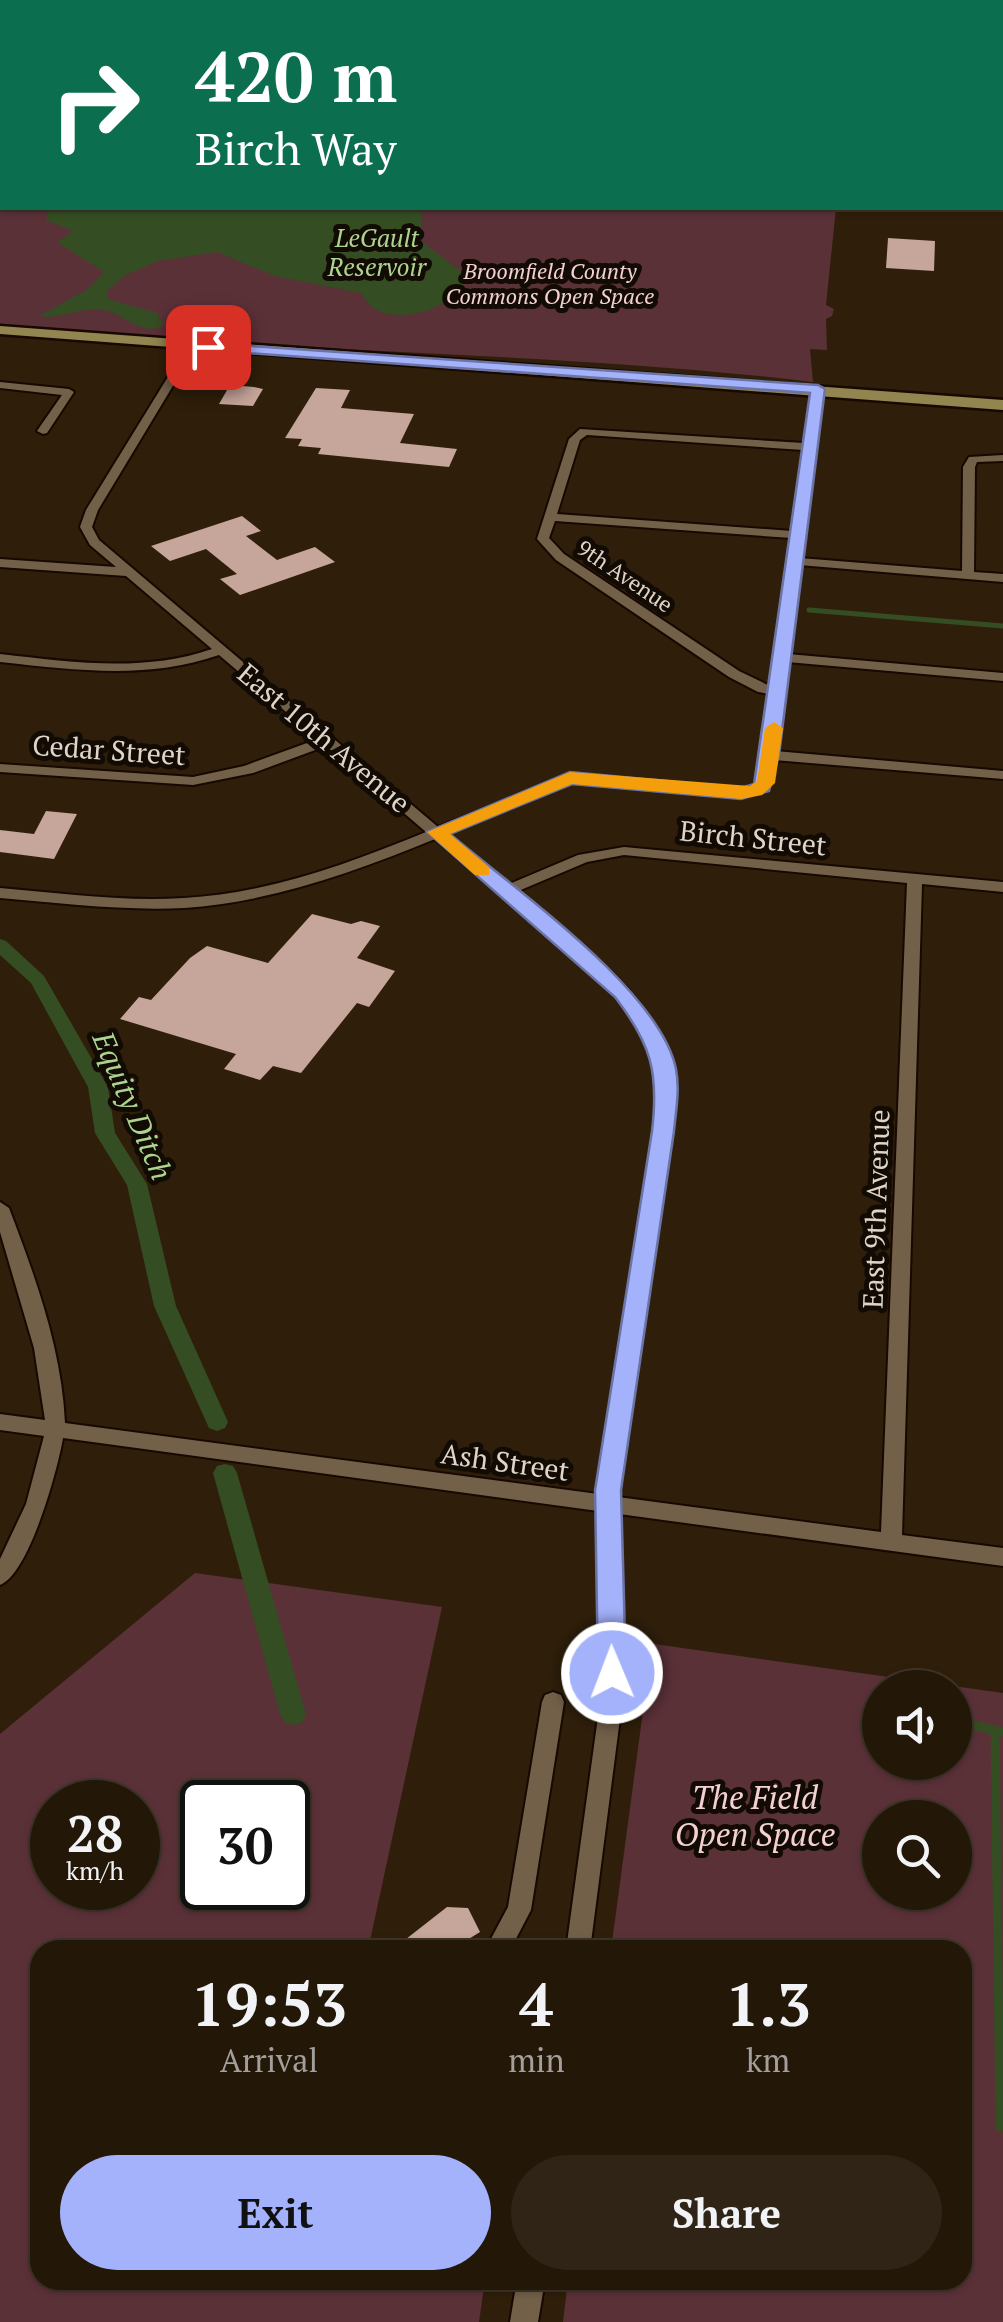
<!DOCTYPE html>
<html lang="en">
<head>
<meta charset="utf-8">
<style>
	:root { --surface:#231708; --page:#2f2416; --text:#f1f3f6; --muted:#a39f9c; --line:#403629; --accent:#a4b2fc }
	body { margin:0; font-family:"PT Serif",serif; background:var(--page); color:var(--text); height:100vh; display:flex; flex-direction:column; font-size:38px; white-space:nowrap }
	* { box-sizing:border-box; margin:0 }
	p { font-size:32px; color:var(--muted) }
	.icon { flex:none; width:55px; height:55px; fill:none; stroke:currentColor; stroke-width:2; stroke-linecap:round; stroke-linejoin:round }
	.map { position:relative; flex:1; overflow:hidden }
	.side { position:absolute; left:30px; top:1940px; width:942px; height:350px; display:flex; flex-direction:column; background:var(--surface); border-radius:30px; box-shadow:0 2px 8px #0004,0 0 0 2px var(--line) }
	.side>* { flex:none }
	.banner { position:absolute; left:0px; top:0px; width:1005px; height:210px; box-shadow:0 2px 8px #0004,0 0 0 2px var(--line); background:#0b6e4f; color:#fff; overflow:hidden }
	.tools { position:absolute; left:862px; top:1670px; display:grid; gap:20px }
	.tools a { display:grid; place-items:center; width:110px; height:110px; border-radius:50%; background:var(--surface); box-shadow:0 2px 8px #0004,0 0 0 2px var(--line); font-size:50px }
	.speed { position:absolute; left:30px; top:1780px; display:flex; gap:20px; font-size:50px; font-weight:700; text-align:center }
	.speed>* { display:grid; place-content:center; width:130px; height:130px; border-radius:50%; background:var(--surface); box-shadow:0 2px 8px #0004,0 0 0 2px var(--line); line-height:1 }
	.speed small { font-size:25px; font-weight:400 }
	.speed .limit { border:5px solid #111; border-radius:15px; background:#fff; color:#111 }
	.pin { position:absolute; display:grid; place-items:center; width:85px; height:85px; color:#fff; margin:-42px; border-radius:20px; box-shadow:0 5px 15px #0006 }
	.me { position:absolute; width:110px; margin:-55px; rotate:359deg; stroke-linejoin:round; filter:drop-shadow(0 0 8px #0008) }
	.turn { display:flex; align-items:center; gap:35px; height:210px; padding:0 30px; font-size:45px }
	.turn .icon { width:130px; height:130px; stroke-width:2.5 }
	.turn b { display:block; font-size:70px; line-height:85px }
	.eta { display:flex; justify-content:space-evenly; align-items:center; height:170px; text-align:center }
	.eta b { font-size:60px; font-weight:700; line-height:70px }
	.action { display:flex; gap:20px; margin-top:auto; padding:20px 30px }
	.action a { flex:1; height:115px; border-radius:60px; background:var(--accent); color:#111; font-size:40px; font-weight:700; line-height:115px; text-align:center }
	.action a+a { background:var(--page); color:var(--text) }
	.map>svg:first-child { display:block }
	.green { fill:#5b3138; fill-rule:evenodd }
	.water { fill:#354d23 }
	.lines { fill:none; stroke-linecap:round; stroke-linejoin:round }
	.stream-far1 { stroke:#354d23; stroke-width:5 }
	.stream { stroke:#354d23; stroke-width:9 }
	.canal { fill:#354d23; fill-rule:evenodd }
	.building { fill:#c6a59a }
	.street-casing { stroke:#170800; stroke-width:4 }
	.secondary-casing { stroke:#170800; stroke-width:6 }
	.primary-casing { stroke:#170800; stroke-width:5 }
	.street { fill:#736049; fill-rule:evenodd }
	.secondary { fill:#83724c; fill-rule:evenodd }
	.primary { fill:#928550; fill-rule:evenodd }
	.route { fill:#a4b2fc; stroke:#6b74a4; stroke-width:2.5 }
	.slow { fill:#f59e0b }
	.labels { text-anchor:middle; stroke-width:10; stroke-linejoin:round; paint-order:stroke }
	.far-park-label { font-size:22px; font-style:italic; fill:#f4d0d5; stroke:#120b04 }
	.far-street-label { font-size:22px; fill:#dfd4c7; stroke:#120b04 }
	.far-water-label { font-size:25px; font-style:italic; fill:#acd48f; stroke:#120b04 }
	.street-label { font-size:28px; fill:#dfd4c7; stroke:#120b04 }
	.water-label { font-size:30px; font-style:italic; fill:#acd48f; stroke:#120b04 }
	.near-park-label { font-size:32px; font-style:italic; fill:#f4d0d5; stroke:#120b04 }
</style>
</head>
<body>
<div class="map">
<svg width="1003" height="2322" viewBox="0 0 1003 2322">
	<rect width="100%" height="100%" fill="#2f1f0a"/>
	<g class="green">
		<path d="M0,0H852L853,2H2V208H836L826,305L834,309L832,316L826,319L827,350L810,349L813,382C543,350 270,354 0,324Z"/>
		<path d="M195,1573L442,1607L368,1950H40V2280H485L479,2322H0V1734ZM138,1802V1888H52V1802ZM288,1802V1888H202V1802Z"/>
		<path d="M640,1642L1003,1693V2322H563L568,2280H962V1950H611L645,1696ZM880,1688H955V1762H880ZM880,1818H955V1892H880Z"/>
	</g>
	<path class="water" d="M48,208H421V241L467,276C458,306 406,324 377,310C369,307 366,300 361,293L275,276L217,252L158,261L126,275L107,291L108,299L157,313L164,325C144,338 124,314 104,310C80,306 62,320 39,316L88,289L104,272L57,242L73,231L46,220Z"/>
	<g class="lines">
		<polyline class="stream-far1" points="809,610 1003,626"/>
		<g class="stream">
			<polyline points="977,1726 1003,1732"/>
			<polyline points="995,1731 1000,2127"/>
		</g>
		<g class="canal">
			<polygon points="0,939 6,941 44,976 108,1087 115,1133 147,1184 176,1306 228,1422 225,1428 217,1431 209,1428 154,1306 127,1185 95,1133 88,1087 31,983 0,955"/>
			<polygon points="225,1464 233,1466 237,1473 306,1714 302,1722 293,1725 284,1722 280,1714 213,1473 217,1466"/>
		</g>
	</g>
	<g class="building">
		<polygon points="888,238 935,241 934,271 886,268"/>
		<polygon points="230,385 254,387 263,389 253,406 219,404"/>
		<polygon points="316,388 350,390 341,408 414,414 400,443 457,449 449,467 318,454 321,448 298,446 302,439 285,438"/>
		<polygon points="242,516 261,531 246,536 277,560 315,547 335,562 240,595 220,579 237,574 206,549 170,561 151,546"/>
		<polygon points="46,811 77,814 54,859 0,852 0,830 34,834"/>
		<polygon points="312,914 351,924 361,921 380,926 357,958 395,971 369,1007 357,1003 301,1073 273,1066 260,1080 224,1069 236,1054 120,1019 139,997 151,1000 190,958 207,946 268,963"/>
		<polygon points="447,1907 468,1908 480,1932 451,1950 392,1950"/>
	</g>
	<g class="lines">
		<defs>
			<g id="street">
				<polygon points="943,0 951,0 952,2 945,2"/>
				<rect x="1002" y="31" width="1" height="5"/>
				<rect x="1002" y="143" width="1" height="6"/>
				<rect x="1002" y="170" width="1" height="6"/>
				<rect x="1002" y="187" width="1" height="7"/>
				<path d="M192,343L197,346L98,510L92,527L99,540L438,827L570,774L741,789L756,784L769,694L758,692L729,677L556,560L537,539L569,439L580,429L804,443L812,389L821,387L804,532L806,535L803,538L800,558L962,571L963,467L969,457L1003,455V461L977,462L975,467L974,572L1003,574V582L799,565L788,654L1003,673V681L787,662L783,688L786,691L782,694L775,751L1003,771V779L774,760L768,790L741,797L572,782L447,834L507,885L578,855L624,847L1003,882V892L922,884L902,1535L1003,1548V1566L619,1514L623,1695L590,1950H566L601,1695L598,1511L63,1438C58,1469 29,1574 0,1585V1559L26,1504L44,1436L0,1430V1414L45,1420L34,1348L0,1232V1202L9,1208C35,1276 62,1350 65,1423L598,1494L654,1131C657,1103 658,1074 648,1047C631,996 579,962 540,929C505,899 470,869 435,839C354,872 272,902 184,908C123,911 61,903 0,898V888C61,893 122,902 184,898C269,893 348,864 426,832L326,746L253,773L193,785L0,772V764L193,777L244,766L318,739L219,655C147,680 75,670 0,662V654C72,662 142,673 212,649L126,576L0,567V559L116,567L90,545L80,527L86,510L187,346ZM587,435L803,450L792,531L557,514L580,440ZM555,521L791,538L770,686L739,671L564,554L549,538ZM624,855L907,883L881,1532L618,1497L672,1131C673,1108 675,1084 669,1062C652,990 569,937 516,892L587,862Z"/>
				<polygon points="0,382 69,389 74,392 47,433 43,434 37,431 62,395 0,388"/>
				<polygon points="553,1692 561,1695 564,1702 531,1910 510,1950 485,1950 508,1907 542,1702 545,1695"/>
				<polygon points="517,2280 545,2280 538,2322 510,2322"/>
			</g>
			<g id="secondary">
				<polygon points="870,0 881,0 882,2 872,2"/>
				<rect x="1002" y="82" width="1" height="7"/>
			</g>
			<polygon id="primary" points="0,326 1003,400 1003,410 0,334"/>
		</defs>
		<use href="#street" class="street-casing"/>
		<use href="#secondary" class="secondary-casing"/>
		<use href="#primary" class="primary-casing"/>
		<use href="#street" class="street"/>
		<use href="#secondary" class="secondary"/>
		<use href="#primary" class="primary"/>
	</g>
	<path class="route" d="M208,343L818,385L825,389L779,755L769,791L741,799L572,784L450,834C513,888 660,990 676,1069C680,1090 676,1110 674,1131L621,1490L626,1673L622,1682L612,1685L602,1682L598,1673L595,1490L652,1131C659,1072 651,1044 615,997L427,832L570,772L740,788L754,784L810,393L204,350V344Z"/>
	<polygon class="slow" points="774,722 783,728 775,783 762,795 741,799 572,784 450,834 489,867 489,875 475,875 427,832 570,772 750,786 757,781 765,728"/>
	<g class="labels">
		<g class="far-park-label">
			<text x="550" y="279">Broomfield County<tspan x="550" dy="25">Commons Open Space</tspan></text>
		</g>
		<g class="far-street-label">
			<text transform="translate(625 576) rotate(34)" y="8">9th Avenue</text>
		</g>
		<g class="far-water-label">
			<text x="377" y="247">LeGault<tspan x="377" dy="29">Reservoir</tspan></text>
		</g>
		<g class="street-label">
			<text transform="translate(324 738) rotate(40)" y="10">East 10th Avenue</text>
			<text transform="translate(109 750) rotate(4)" y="10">Cedar Street</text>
			<text transform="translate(753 838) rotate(6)" y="10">Birch Street</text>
			<text transform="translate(876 1209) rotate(-88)" y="10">East 9th Avenue</text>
			<text transform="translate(505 1462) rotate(8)" y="10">Ash Street</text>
		</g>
		<g class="water-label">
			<text transform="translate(132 1106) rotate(67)" y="10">Equity Ditch</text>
		</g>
		<g class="near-park-label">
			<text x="755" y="1809">The Field<tspan x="755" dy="37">Open Space</tspan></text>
		</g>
	</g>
</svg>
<div class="tools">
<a><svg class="icon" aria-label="sound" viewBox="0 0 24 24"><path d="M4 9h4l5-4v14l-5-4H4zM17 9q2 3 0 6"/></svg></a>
<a><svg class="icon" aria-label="search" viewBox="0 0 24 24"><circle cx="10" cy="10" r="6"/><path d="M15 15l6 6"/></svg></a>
</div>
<div class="speed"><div>28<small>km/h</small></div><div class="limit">30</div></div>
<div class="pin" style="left:208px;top:347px;background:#d93025"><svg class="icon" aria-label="arrive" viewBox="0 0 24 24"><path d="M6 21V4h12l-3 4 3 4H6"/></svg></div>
<svg class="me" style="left:612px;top:1673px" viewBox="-20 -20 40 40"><circle r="17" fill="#a4b2fc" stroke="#fff" stroke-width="3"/><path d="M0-11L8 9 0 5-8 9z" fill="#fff"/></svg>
<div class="banner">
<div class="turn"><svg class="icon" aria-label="right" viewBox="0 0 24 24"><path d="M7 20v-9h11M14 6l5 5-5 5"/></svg><div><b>420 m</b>Birch Way</div></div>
</div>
<section class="side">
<div class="eta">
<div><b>19:53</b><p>Arrival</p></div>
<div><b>4</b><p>min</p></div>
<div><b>1.3</b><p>km</p></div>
</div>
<div class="action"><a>Exit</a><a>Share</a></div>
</section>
</div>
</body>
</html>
